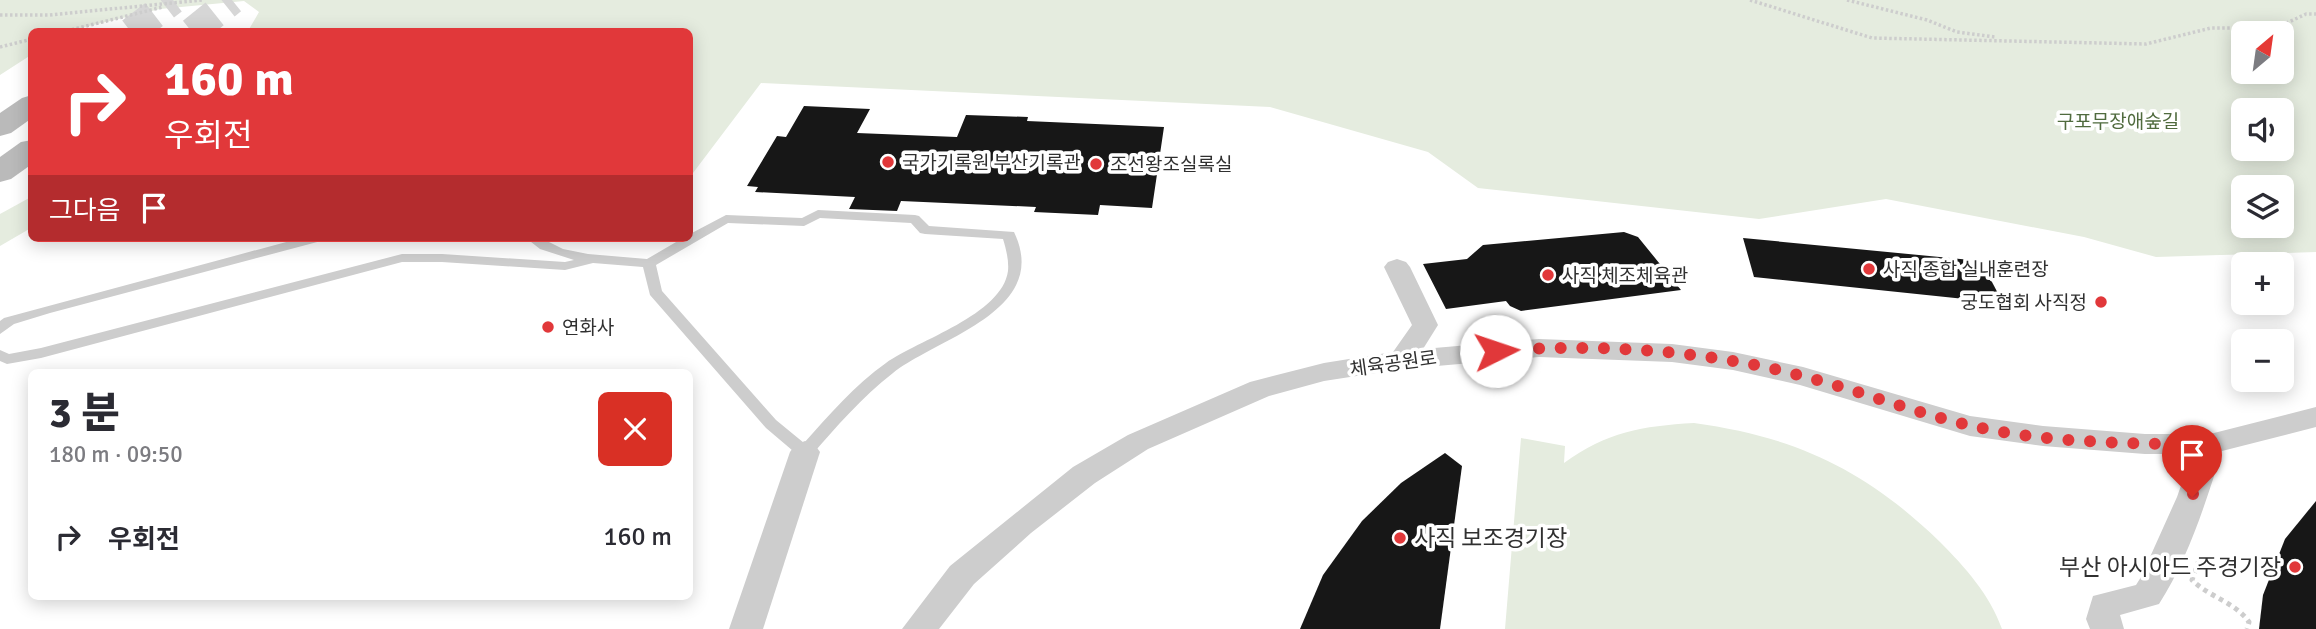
<!DOCTYPE html>
<html lang="ko">
<head>
<meta charset="utf-8">
<style>
	:root { --surface:#fff; --page:#f2f2f3; --text:#2b2b33; --muted:#7c7c81 }
	body { margin:0; font-family:Signika,"Noto Sans KR",sans-serif; background:var(--page); color:var(--text); height:100vh; display:flex; flex-direction:column; font-size:26px; white-space:nowrap }
	* { box-sizing:border-box; margin:0 }
	p { font-size:23px; color:var(--muted) }
	.icon { flex:none; width:38px; height:38px; fill:none; stroke:currentColor; stroke-width:2; stroke-linecap:round; stroke-linejoin:round }
	.map { position:relative; flex:1; overflow:hidden }
	.drawer { position:absolute; left:28px; top:369px; width:665px; height:231px; display:flex; flex-direction:column; background:var(--surface); border-radius:10px; box-shadow:0 4px 18px #0003 }
	.drawer>* { flex:none }
	.hud { position:absolute; left:28px; top:28px; width:665px; height:214px; border-radius:10px; box-shadow:0 4px 18px #0003; background:#e1383a; color:#fff; overflow:hidden }
	.needle { width:46px; rotate:29deg }
	.controls { position:absolute; left:2231px; top:21px; display:grid; gap:14px }
	.controls a { display:grid; place-items:center; width:63px; height:63px; border-radius:10px; background:var(--surface); box-shadow:0 4px 18px #0003; font-size:35px }
	.pin { position:absolute; display:grid; place-items:center; width:60px; height:60px; color:#fff; margin:-72px -30px; border-radius:50% 50% 50% 0; rotate:-45deg; box-shadow:0 0 7px #0007 }
	.pin .icon { rotate:45deg }
	.me { position:absolute; width:77px; margin:-38px; rotate:86deg; stroke-linejoin:round; filter:drop-shadow(0 0 5px #0008) }
	.turn { display:flex; align-items:center; gap:24px; height:147px; padding:0 21px; font-size:32px }
	.turn .icon { width:91px; height:91px; stroke-width:2.5 }
	.turn b { display:block; font-size:49px; line-height:60px }
	.then { display:flex; align-items:center; height:66px; padding:0 21px; background:#0003; gap:14px; font-size:26px }
	.round { display:grid; place-items:center; flex:none; width:74px; height:74px; border-radius:10px; background:var(--page) }
	.overview { display:flex; align-items:center; justify-content:space-between; height:119px; padding:0 21px }
	h1 { font-size:42px; font-weight:800; line-height:52px }
	ul { padding:0; list-style:none }
	li { display:flex; align-items:center; gap:21px; height:98px; padding:0 21px }
	li div { flex:1 }
	li b { display:block; font-size:26px }
	li em { font-style:normal }
	.map>svg:first-child { display:block }
	.green { fill:#e5ecdf; fill-rule:evenodd }
	.building { fill:#171717 }
	.lines { fill:none; stroke-linecap:round; stroke-linejoin:round }
	.secondary-tunnel { stroke:#d6d6d6; stroke-width:29; stroke-dasharray:29 14; stroke-linecap:butt }
	.path-far1 { stroke:#cdcdcd; stroke-width:3.5; stroke-dasharray:2.5 2.5; stroke-linecap:butt }
	.path { stroke:#cdcdcd; stroke-width:5; stroke-dasharray:4.5 4.5; stroke-linecap:butt }
	.lane { fill:#cdcdcd; fill-rule:evenodd }
	.street { fill:#cdcdcd; fill-rule:evenodd }
	.secondary { fill:#bababa; fill-rule:evenodd }
	.route { stroke:#e1383a; stroke-width:12; stroke-dasharray:0 21.6 }
	.poi-dot { fill:#e1383a; stroke:#fff; stroke-width:2.5 }
	.labels { text-anchor:middle; stroke-width:7; stroke-linejoin:round; paint-order:stroke }
	.park-label { font-size:19px; fill:#506b3e; stroke:#fff }
	.poi-label { font-size:19px; fill:#303030; stroke:#fff; text-anchor:start }
	.street-label { font-size:19px; fill:#303030; stroke:#fff }
	.near-poi-label { font-size:23px; fill:#303030; stroke:#fff; text-anchor:start }
</style>
</head>
<body>
<div class="map">
<svg width="2316" height="629" viewBox="0 0 2316 629">
	<rect width="100%" height="100%" fill="#fff"/>
	<g class="green">
		<path d="M0,0H2316V252L2156,257L2084,237L1886,199L1759,219L1478,188L1428,152L1270,107L761,83L693,173L690,172V32L248,31L259,12L244,1L160,9L68,31L32,32L31,55L0,75ZM2244,33H2282V72H2244ZM2244,110H2282V149H2244ZM2244,187H2282V226H2244Z"/>
		<polygon points="31,197 31,228 0,246 0,214"/>
		<path d="M1694,423C1796,437 1866,470 1940,542C1965,567 1990,595 2002,629H1505L1521,438L1565,446L1564,463C1607,432 1642,426 1694,423Z"/>
	</g>
	<g class="building">
		<polygon points="804,106 870,109 857,133 957,137 966,115 1028,117 1027,121 1164,127 1152,208 1100,205 1098,215 1034,212 1036,207 901,201 897,211 849,209 855,197 755,192 758,187 747,186 777,136 786,137"/>
		<polygon points="1624,232 1638,237 1681,290 1521,311 1510,306 1506,301 1446,309 1423,264 1467,259 1483,245"/>
		<polygon points="1743,238 1981,261 2003,303 1754,277"/>
		<polygon points="1445,453 1462,466 1440,629 1300,629 1323,575 1362,521 1401,483"/>
		<polygon points="2316,501 2316,629 2259,629 2263,595 2285,539"/>
	</g>
	<g class="lines">
		<g class="secondary-tunnel">
			<polyline points="131,32 173,0"/>
			<polyline points="192,32 232,0"/>
		</g>
		<g class="path-far1">
			<polyline points="1750,0 1872,38 2146,44 2211,28 2276,28 2306,14 2316,14"/>
			<polyline points="1847,0 1927,20 1957,32 1995,37"/>
			<polyline points="0,15 50,15 202,0"/>
			<polyline points="62,32 163,7"/>
			<polyline points="0,47 32,39"/>
		</g>
		<path class="path" d="M2199,560L2192,580C2209,597 2235,602 2249,622L2247,629"/>
		<g class="lane">
			<path d="M818,210L915,215L919,216L929,226L1014,232C1052,311 937,338 893,373C862,397 836,427 811,456H799L766,428L650,295L643,267L593,263L565,270L442,262H402L41,358L7,364L0,361V350L9,354L41,348L402,254H442L565,262L574,260L540,249L526,238H541L563,249L588,254L647,259L683,238H690V234L726,215L802,218ZM820,218L911,223L920,233L925,234L1003,239C1006,249 1009,260 1008,271C1002,315 918,340 886,363C855,385 829,415 804,443L776,420L662,291L656,265L728,223L804,226Z"/>
			<polygon points="301,238 322,238 321,241 50,313 14,324 0,334 0,321 4,318"/>
		</g>
		<g class="street">
			<path d="M1397,259L1406,262L1410,267L1438,325L1423,349L1539,339L1672,344L1733,352L1803,367L1970,416L2043,426L2145,434H2210L2316,407V427L2222,451C2206,502 2188,559 2159,604L2120,615L2124,629H2090L2086,619L2093,596L2136,585L2141,577L2177,497L2192,454H2145L2043,446L1970,436L1800,385L1733,370L1672,362L1539,357L1402,369L1324,381L1269,396L1148,449L1095,483L1031,533L974,584L939,629H902L950,566L1073,467L1128,435L1250,382L1324,363L1393,352L1412,325L1384,267L1388,262Z"/>
			<polygon points="805,441 815,445 820,452 763,629 729,629 790,452 795,445"/>
		</g>
		<g class="secondary">
			<polygon points="32,95 32,118 11,133 0,136 0,113 22,98"/>
			<polygon points="32,140 32,164 11,179 0,182 0,157 21,142"/>
		</g>
	</g>
	<g class="lines">
		<path class="route" d="M1496,351C1599,343 1706,350 1806,377C1860,391 1913,412 1968,425C2042,443 2134,444 2210,444L2192,497"/>
	</g>
	<g class="poi-dot">
		<circle cx="888" cy="162" r="7"/>
		<circle cx="1096" cy="164" r="7"/>
		<circle cx="1869" cy="269" r="7"/>
		<circle cx="1548" cy="275" r="7"/>
		<circle cx="2101" cy="302" r="7"/>
		<circle cx="548" cy="327" r="7"/>
		<circle cx="1400" cy="538" r="7"/>
		<circle cx="2295" cy="567" r="7"/>
	</g>
	<g class="labels">
		<g class="park-label">
			<text x="2118" y="128">구포무장애숲길</text>
		</g>
		<g class="poi-label">
			<text x="902" y="169">국가기록원 부산기록관</text>
			<text x="1110" y="171">조선왕조실록실</text>
			<text x="1883" y="276">사직 종합 실내훈련장</text>
			<text x="1562" y="282">사직 체조체육관</text>
			<text x="2087" y="309" text-anchor="end">궁도협회 사직정</text>
			<text x="562" y="334">연화사</text>
		</g>
		<g class="street-label">
			<text transform="translate(1393 363) rotate(-8)" y="7">체육공원로</text>
		</g>
		<g class="near-poi-label">
			<text x="1414" y="546">사직 보조경기장</text>
			<text x="2281" y="575" text-anchor="end">부산 아시아드 주경기장</text>
		</g>
	</g>
</svg>
<div class="controls">
<a><svg class="needle" viewBox="-14 -14 28 28"><path d="M0-13l5 13h-10z" fill="#e53935"/><path d="M0 13l5-13h-10z" fill="#7c7c81"/></svg></a>
<a><svg class="icon" aria-label="sound" viewBox="0 0 24 24"><path d="M4 9h4l5-4v14l-5-4H4zM17 9q2 3 0 6"/></svg></a>
<a><svg class="icon" aria-label="layers" viewBox="0 0 24 24"><path d="M12 4l9 5-9 5-9-5zM3 14l9 5 9-5"/></svg></a>
<a>+</a>
<a>−</a>
</div>
<div class="pin" style="left:2192px;top:497px;background:#d93025"><svg class="icon" aria-label="arrive" viewBox="0 0 24 24"><path d="M6 21V4h12l-3 4 3 4H6"/></svg></div>
<svg class="me" style="left:1496px;top:351px" viewBox="-20 -20 40 40"><circle r="19" fill="#fff"/><path d="M0-13L10 11 0 6-10 11z" fill="#e1383a"/></svg>
<div class="hud">
<div class="turn"><svg class="icon" aria-label="right" viewBox="0 0 24 24"><path d="M7 20v-9h11M14 6l5 5-5 5"/></svg><div><b>160 m</b>우회전</div></div>
<div class="then">그다음<svg class="icon" aria-label="arrive" viewBox="0 0 24 24"><path d="M6 21V4h12l-3 4 3 4H6"/></svg></div>
</div>
<section class="drawer">
<div class="overview"><div><h1>3 분</h1><p>180 m · 09:50</p></div><a class="round" style="background:#d93025;color:#fff"><svg class="icon" aria-label="close" viewBox="0 0 24 24"><path d="M6 6l12 12M18 6L6 18"/></svg></a></div>
<ul>
<li><svg class="icon" aria-label="right" viewBox="0 0 24 24"><path d="M7 20v-9h11M14 6l5 5-5 5"/></svg><div><b>우회전</b></div><em>160 m</em></li>
</ul>
</section>
</div>
</body>
</html>
